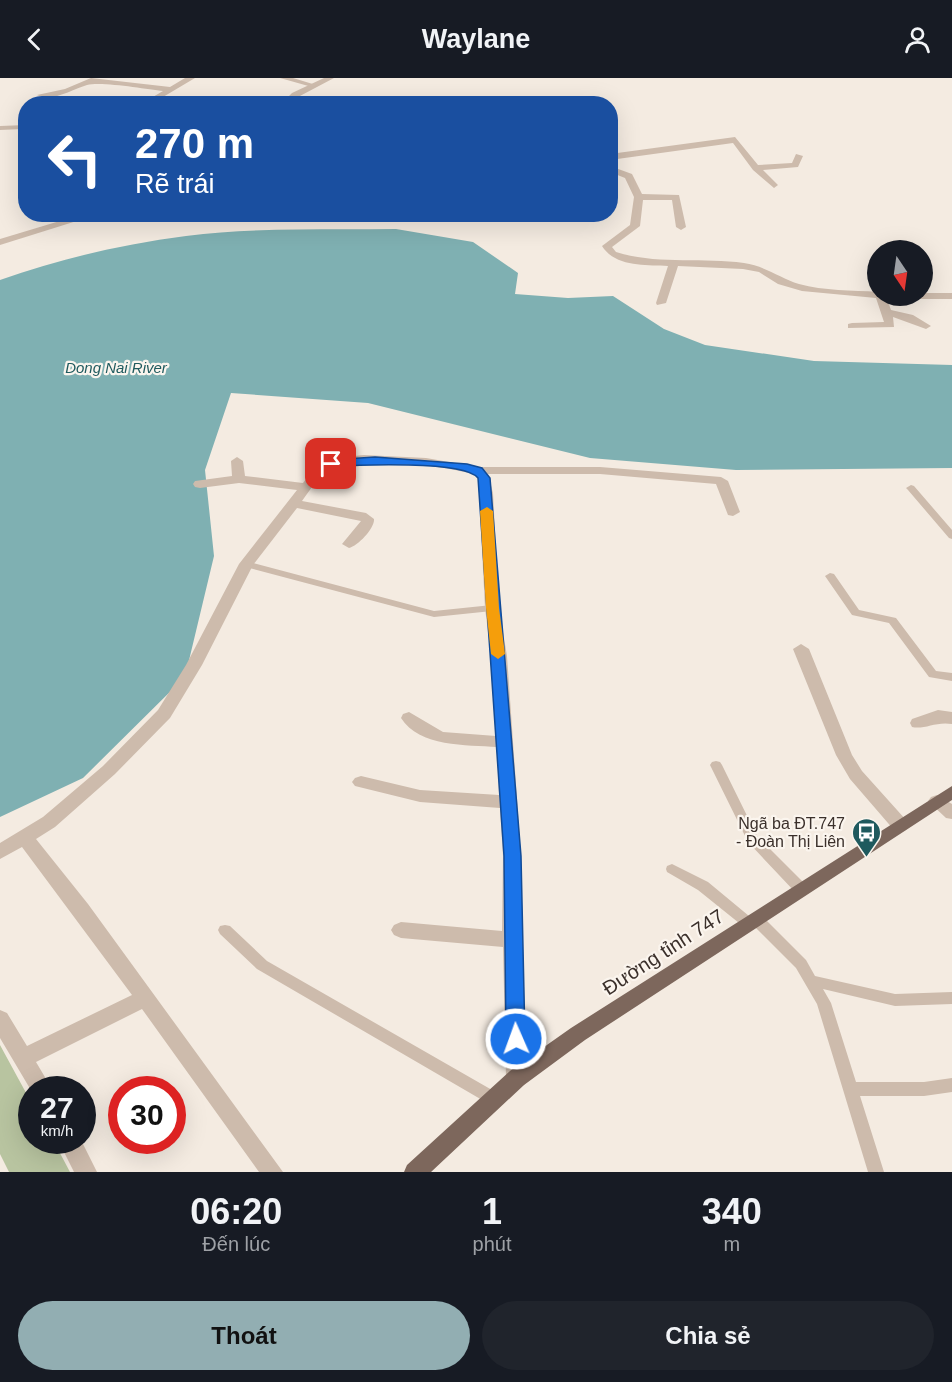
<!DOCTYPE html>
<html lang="vi">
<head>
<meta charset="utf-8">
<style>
	:root { --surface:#171b24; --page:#20242c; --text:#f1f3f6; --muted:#9ea1a6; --accent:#92aeb2 }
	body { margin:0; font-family:Helvetica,sans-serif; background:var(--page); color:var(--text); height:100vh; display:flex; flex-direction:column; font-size:22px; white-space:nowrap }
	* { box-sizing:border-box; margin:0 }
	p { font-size:20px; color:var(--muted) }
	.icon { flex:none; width:33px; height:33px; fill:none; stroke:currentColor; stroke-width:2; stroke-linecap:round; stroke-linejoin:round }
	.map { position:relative; height:1094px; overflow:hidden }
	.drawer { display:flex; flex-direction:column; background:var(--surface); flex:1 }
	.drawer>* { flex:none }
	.guide { position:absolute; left:18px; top:18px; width:600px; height:126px; border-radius:24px; box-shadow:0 6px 24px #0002; background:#1a4fa0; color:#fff; overflow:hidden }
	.needle { width:39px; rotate:167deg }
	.tools { position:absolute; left:867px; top:162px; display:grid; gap:12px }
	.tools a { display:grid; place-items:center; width:66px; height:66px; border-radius:50%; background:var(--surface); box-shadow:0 6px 24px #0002; font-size:30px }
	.speed { position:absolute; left:18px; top:998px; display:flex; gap:12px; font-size:30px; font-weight:700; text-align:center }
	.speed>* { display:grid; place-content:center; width:78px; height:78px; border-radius:50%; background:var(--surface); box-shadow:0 6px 24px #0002; line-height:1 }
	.speed small { font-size:15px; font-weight:400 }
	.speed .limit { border:9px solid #d22; background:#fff; color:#111 }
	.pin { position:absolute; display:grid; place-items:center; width:51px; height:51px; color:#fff; margin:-26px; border-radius:12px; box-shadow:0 3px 9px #0006 }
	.me { position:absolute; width:66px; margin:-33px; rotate:358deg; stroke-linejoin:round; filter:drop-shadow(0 0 4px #0008) }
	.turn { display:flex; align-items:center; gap:21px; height:126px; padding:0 18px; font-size:27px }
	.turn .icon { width:78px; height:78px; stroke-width:2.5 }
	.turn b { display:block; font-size:42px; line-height:51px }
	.eta { display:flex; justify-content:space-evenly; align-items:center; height:102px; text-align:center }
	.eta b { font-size:36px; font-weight:800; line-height:42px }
	.button { display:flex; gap:12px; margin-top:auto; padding:12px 18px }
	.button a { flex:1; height:69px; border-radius:36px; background:var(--accent); color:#111; font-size:24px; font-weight:800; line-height:69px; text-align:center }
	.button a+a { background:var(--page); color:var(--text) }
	header { display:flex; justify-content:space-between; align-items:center; height:78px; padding:0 18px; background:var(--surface); font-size:27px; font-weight:800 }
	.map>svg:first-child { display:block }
	.green { fill:#b8c4a0 }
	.water { fill:#7fb0b2 }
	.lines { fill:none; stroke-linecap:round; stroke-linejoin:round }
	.service { fill:#cdbbac; fill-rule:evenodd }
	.minor { fill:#cdbbac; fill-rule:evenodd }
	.tertiary { fill:#cdbbac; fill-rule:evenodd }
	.primary { fill:#7d675c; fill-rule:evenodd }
	.route { fill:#1a73e8; stroke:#114b97; stroke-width:1.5 }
	.slow { fill:#f59e0b }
	.labels { text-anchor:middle; stroke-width:4.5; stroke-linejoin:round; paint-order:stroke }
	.far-water-label { font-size:15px; font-style:italic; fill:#1f5a5e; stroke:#fbf5ee }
	.poi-label { font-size:16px; fill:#3b302b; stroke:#fbf5ee; text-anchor:end }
	.near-street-label { font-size:20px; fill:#3b302b; stroke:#fbf5ee }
</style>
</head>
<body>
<header><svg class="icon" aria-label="back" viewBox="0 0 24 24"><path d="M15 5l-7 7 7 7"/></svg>Waylane<svg class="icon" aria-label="person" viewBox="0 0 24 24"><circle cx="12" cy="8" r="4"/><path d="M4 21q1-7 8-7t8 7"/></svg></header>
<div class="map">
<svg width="952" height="1094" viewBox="0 0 952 1094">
	<rect width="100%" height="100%" fill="#f4ebe1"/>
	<polygon class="green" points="0,967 31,1024 32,1062 53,1062 70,1094 9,1094 0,1076"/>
	<path class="water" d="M396,151L473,164L518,195L515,216L568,220L613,218L664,251L705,267L814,283L952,287V390L736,392L590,380L368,325L231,315L205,392L214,478L185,599L83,700L0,739V202C59,181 123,166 186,158C255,149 326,152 396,151Z"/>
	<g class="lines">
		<g class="service">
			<polygon points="911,407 914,408 952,452 952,461 949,460 908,412 906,410"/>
			<polygon points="246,483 434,533 492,527 497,530 492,533 434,539 242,488 241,486 242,484"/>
			<polygon points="830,495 834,496 859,532 896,540 936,593 952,595 952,603 929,599 889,545 852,537 825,498"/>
			<polygon points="716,683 720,684 722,687 757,758 806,807 808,811 806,815 801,816 796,815 748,764 710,687 712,684"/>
			<polygon points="672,786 708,804 749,838 755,835 760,836 806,882 815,898 895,916 952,914 952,926 895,928 823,911 831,925 856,1004 924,1004 952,1000 952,1014 924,1018 860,1018 884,1094 868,1094 817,926 796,890 754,848 749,850 744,849 698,812 667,794 666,791 667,788"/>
			<polygon points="225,847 230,848 267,883 499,1016 502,1021 499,1026 494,1028 489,1026 257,891 220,856 218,852 220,848"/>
		</g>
		<g class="minor">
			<path d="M91,0L170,9L185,0H195L163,19L267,26L155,23L141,26L163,13C146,11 101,3 87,7C73,11 51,25 37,17L65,11Z"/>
			<polygon points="280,0 293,0 316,7 312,9"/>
			<polygon points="26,47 23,51 0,52 0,48"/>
			<polygon points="735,59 758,87 792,85 796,76 803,78 798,89 763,92 778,107 774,110 753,92 733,65 610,82 610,76"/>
			<path d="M610,88L632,96L642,116L679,117L686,149L681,152L676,149L672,122H643L640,148L612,169L616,174C657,187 701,179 744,185C765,188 780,200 799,206C824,213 852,212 878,214V218H886L891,232L913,237L931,248L926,251L893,239L894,249L848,250V246L852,245L884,244L876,220L802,213L778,206L759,194L743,191L678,188L666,225L657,227L656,225L668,188C646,187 615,189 602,168L630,147L634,119L625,100L610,94Z"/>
			<polygon points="338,136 348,136 348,137 343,140"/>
			<polygon points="922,215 952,215 952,221 906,221 901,218 922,218"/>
			<path d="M364,377L426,380L478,389H600L721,399L728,403L740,434L733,438L728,437L716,406L600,396H488L493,415L499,530L507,578L521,778L522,862L528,1000L524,1007L517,1009L510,1007L506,1000L503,869L401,860L394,857L391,852L394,847L401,844L502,853L503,778L500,730L420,724L355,708L352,704L355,700L361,698L420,712L499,717L497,669C467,667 419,669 401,640L403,636L409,634L443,654L496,658L491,578L485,530L479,415L478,401L474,396C442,388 364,377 334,389C320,395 311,411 302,423L366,435L374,441C375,450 358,468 349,470L342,466L361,443L297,430L253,487L202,587L170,640L115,696L55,749L36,761L88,826L283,1094H259L142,931L36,984L52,1011H32V1014L0,960V932L7,935L27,968L132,917L22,769L0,781V765L43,739L103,688L158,632L186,587L239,486L297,412L239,405L200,410L195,409L193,406L195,403L232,398L231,383L237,379L243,383L245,398L303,405C320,383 337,379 364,377Z"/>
			<polygon points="801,566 809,571 852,677 862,693 906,742 909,747 906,752 900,754 894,752 850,701 836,677 793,571"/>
			<path d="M938,632L952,634V646C936,643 924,652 912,649L910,645L912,641Z"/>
			<polygon points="937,717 952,726 952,741 946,740 928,723 931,719"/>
			<polygon points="58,1062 81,1062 97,1094 74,1094"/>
		</g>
		<g class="tertiary">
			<polygon points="324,0 334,0 298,19 290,26 281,26 292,15"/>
			<polygon points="83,136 99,136 0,167 0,161"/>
		</g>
		<polygon class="primary" points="952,708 952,722 585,962 524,1007 431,1094 404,1094 407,1087 510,993 571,950"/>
	</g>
	<path class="route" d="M375,379L467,386L482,390L490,400L521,778L525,961L522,967L516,969L509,967L506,961L504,778L478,400C464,382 356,387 331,389L325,386L331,382Z"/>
	<polygon class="slow" points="487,429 493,433 499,530 505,576 498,581 491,576 486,530 480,433"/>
	<defs>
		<symbol id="bus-pin" viewBox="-11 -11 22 30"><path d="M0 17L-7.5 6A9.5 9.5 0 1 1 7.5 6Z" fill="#1f5a5e" stroke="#fbf5ee"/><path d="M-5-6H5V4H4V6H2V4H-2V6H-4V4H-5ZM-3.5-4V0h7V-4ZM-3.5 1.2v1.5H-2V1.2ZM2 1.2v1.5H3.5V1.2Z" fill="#fff"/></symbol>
	</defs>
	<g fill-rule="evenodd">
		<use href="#bus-pin" x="850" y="738" width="33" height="45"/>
	</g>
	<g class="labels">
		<g class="far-water-label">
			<text x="116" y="295">Dong Nai River</text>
		</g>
		<g class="poi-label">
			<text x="845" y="751">Ngã ba ĐT.747<tspan x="845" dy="18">- Đoàn Thị Liên</tspan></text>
		</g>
		<g class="near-street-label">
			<text transform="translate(663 874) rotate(-33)" y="7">Đường tỉnh 747</text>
		</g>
	</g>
</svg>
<div class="tools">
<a><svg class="needle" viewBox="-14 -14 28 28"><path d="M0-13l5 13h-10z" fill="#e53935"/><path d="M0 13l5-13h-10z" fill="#9ea1a6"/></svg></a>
</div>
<div class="speed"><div>27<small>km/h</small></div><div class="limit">30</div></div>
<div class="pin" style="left:331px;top:386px;background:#d93025"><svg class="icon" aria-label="arrive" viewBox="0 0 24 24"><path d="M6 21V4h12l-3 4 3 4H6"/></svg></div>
<svg class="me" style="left:516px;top:961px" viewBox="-20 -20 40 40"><circle r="17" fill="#1a73e8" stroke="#fff" stroke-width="3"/><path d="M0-11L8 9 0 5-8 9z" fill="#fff"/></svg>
<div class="guide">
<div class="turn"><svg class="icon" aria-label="left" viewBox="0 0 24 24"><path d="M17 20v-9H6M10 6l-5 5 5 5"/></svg><div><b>270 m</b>Rẽ trái</div></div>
</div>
</div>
<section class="drawer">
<div class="eta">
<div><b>06:20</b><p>Đến lúc</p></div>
<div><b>1</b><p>phút</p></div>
<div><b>340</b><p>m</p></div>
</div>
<div class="button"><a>Thoát</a><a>Chia sẻ</a></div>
</section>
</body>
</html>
